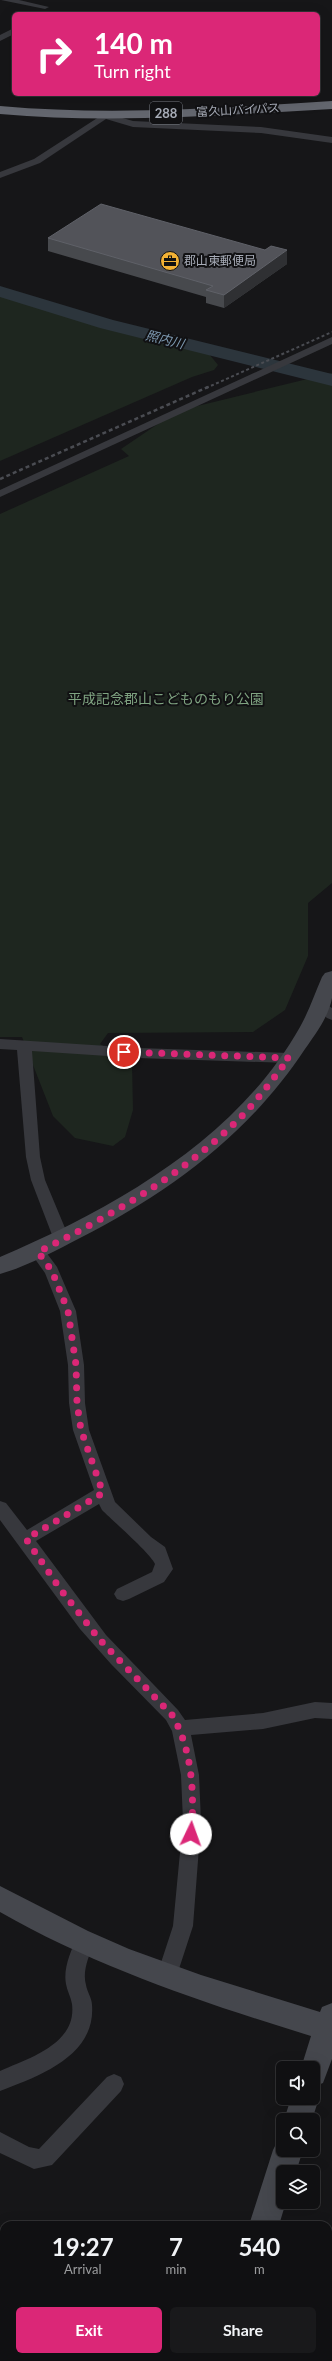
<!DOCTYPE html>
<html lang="en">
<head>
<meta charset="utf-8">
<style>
	:root { --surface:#101012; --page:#19191b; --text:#f1f3f6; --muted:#9c9d9f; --line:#303032; --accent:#db2777 }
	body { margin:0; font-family:Lato,"Noto Sans JP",sans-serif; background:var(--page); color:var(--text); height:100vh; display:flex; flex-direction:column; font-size:15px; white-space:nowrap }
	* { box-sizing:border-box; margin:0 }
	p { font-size:13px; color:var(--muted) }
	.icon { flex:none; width:22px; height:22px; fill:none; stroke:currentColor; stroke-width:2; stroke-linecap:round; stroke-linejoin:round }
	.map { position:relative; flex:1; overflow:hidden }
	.side { position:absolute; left:0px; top:2221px; width:332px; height:140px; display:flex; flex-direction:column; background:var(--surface); border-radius:12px 12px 0 0; box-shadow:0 4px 16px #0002,0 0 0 1px var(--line) }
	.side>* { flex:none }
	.guide { position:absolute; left:12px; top:12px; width:308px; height:84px; border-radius:6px; box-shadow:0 4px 16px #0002,0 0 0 1px var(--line); background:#db2777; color:#fff; overflow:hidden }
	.buttons { position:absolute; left:276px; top:2061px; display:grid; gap:8px }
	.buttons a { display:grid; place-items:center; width:44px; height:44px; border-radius:6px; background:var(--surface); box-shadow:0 4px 16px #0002,0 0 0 1px var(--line); font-size:20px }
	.pin { position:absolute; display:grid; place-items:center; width:34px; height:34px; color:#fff; margin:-17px; border:2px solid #fff; border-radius:50%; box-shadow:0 1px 4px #0007 }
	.me { position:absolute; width:44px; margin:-22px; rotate:3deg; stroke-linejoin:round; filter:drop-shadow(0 0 3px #0008) }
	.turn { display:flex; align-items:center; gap:14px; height:84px; padding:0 16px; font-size:18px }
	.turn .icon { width:52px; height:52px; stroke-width:2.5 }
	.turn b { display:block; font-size:28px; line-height:34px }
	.eta { display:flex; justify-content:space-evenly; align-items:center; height:68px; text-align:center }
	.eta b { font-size:24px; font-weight:700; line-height:28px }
	.primary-button { display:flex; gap:8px; margin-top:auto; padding:8px 16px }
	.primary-button a { flex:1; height:46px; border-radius:6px; background:var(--accent); color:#fff; font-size:16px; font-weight:700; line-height:46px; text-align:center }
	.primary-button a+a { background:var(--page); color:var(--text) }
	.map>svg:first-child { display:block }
	.green { fill:#1e261f }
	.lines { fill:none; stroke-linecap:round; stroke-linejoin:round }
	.river { fill:#2c353c; fill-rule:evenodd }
	.street { fill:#37383d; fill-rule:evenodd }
	.secondary { fill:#45474d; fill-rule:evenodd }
	.highway { fill:#63666e; fill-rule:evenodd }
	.rail-far2 { stroke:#4a4c52; stroke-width:2; stroke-dasharray:3 2.5; stroke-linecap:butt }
	.rail-far1 { stroke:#4a4c52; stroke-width:2.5; stroke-dasharray:4 3; stroke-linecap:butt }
	.rail { stroke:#4a4c52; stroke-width:4; stroke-dasharray:6 5; stroke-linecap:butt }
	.wall { fill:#47494d }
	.shaded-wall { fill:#2f3033 }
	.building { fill:#525359; stroke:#5f6168 }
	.route { stroke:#db2777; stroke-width:7; stroke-dasharray:0 12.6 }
	.labels { text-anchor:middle; stroke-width:4; stroke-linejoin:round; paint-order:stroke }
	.far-street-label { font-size:12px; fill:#a8adb8; stroke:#111113 }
	.far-poi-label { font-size:12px; fill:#a8adb8; stroke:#111113; text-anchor:start }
	.shield { fill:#111113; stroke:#7b7e86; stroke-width:1 }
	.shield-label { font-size:13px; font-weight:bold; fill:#a8adb8 }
	.far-water-label { font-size:13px; font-style:italic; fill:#7f9bb3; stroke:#111113 }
	.park-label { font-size:14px; fill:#7fa381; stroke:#111113 }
</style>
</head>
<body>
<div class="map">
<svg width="332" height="2361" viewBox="0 0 332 2361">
	<rect width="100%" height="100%" fill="#161618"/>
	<g class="green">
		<polygon points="0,295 42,309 170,339 209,354 218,365 214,370 192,377 0,461"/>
		<polygon points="332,373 332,883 308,903 308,956 285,1010 253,1032 108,1033 100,1044 132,1064 133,1110 125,1137 113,1146 75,1138 53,1116 22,1037 0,1037 0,514 129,456 121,449 177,411"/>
	</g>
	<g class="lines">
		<polygon class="river" points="0,286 113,320 332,374 332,386 100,328 0,297"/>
		<g class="street">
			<polygon points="1,0 19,0 49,7 45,9"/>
			<polygon points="14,28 14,34 0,41 0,35"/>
			<polygon points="105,113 133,121 261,127 332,137 332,143 261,133 133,127 106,119 40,163 0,178 0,172 34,159"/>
			<polygon points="332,337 332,344 0,497 0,490"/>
			<polygon points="322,1002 332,1008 332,1020 327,1018 315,1007"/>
			<polygon points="0,1039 138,1048 289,1053 296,1058 289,1063 138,1058 32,1051 40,1157 45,1180 70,1240 67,1244 57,1244 54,1240 31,1180 26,1157 17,1050 0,1049"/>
			<path d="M38,1246L43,1248L57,1267L76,1311L84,1365L85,1403L89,1430L115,1502L151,1537L165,1547L173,1569L164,1582L129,1599L123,1601L117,1599L114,1594L117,1589L152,1572L155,1564C151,1554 113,1521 102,1510L99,1504L36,1541L106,1635L178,1710L185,1720L263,1713L315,1702L332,1703V1719L315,1718L263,1729L191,1735L199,1775L201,1821L193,1926L176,1978L173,1984L166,1987L159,1984L156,1978L173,1926L183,1821L181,1775L172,1731L166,1720L111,1664L80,1629L0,1520V1501L6,1503L27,1530L94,1490L73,1430L69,1403L68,1365L60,1311L45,1273L30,1252L33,1248Z"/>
			<path d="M84,1934L91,1937L94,1943C89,1956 82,1971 86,1985C87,1992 92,1998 92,2005C96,2056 39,2076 0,2091V2071C29,2058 77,2044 72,2004C71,1997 67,1991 66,1984C63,1968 71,1951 77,1937Z"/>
			<polygon points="114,2074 121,2077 124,2084 121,2091 52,2165 34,2169 0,2153 0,2132 29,2147 39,2149 107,2077"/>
		</g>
		<g class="secondary">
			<path d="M332,971C332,980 332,989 332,998C329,1016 315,1035 305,1049C250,1133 169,1193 80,1238C55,1251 28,1266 0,1274V1257C115,1208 237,1139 300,1027C309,1011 315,993 322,977L325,973Z"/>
			<path d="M0,1886L88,1931L129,1949L201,1975L320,2012L322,2007L332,2003V2059L323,2083L313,2087V2068H301L311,2036C204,2003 98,1968 0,1912Z"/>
			<polygon points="313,2088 319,2098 312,2120 284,2120 291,2098 313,2098"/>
			<polygon points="283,2138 283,2150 303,2150 296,2172 283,2172 283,2202 286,2202 279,2225 249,2225 273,2150 278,2140"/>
			<polygon points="205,2357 236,2357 235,2361 204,2361"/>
		</g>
		<path class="highway" d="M332,101V109C221,115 111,124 0,114V106C111,116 221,108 332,101Z"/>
		<polyline class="rail-far2" points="206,388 332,332"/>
		<polyline class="rail-far1" points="0,479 208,387"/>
		<g class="rail">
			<polyline points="328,2351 332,2343"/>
			<polyline points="322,2361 325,2357"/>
		</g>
	</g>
	<polygon class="wall" points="48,238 265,250 287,264 224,308 206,303 206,297 48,251"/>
	<polygon class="shaded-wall" points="287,250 287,264 224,308 224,295"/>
	<polygon class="building" points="101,204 265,250 271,246 287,250 224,295 206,290 213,286 48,238"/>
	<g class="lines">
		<path class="route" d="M124,1052L289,1058C273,1079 257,1101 239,1119C181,1176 110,1216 38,1252L52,1271L68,1311L76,1365L77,1403L81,1430L103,1493L26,1539L61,1590L100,1640L172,1715C192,1748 195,1795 191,1834"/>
	</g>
	<defs>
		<symbol id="office-disc" viewBox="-11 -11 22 22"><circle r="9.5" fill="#f2b134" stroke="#111113"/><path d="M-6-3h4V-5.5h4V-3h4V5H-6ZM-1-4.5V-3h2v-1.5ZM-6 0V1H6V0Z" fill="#111"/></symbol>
	</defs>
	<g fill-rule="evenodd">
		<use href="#office-disc" x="159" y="250" width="22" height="22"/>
	</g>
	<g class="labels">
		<g class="far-street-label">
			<text transform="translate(238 110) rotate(-3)" y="4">富久山バイパス</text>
		</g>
		<g class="far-poi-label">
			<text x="184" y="265">郡山東郵便局</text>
		</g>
		<rect class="shield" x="150" y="102" width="32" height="22" rx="3"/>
		<g class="shield-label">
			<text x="166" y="118">288</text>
		</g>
		<g class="far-water-label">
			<text transform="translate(165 339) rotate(14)" y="5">照内川</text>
		</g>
		<g class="park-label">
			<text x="166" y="704">平成記念郡山こどものもり公園</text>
		</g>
	</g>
</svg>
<div class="buttons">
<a><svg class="icon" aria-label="sound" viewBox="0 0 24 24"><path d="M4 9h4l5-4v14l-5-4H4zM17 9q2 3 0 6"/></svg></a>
<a><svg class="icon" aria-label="search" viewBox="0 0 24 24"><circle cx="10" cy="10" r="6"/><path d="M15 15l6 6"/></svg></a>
<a><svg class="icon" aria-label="layers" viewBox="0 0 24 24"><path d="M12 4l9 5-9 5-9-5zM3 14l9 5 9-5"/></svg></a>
</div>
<div class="pin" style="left:124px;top:1052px;background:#d93025"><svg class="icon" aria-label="arrive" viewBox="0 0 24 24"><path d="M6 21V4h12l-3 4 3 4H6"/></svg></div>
<svg class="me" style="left:191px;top:1834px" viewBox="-20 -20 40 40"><circle r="19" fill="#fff"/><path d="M0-13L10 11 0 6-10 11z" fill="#db2777"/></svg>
<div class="guide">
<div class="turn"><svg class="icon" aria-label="right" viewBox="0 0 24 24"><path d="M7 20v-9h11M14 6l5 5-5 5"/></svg><div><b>140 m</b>Turn right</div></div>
</div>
<section class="side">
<div class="eta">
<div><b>19:27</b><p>Arrival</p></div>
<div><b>7</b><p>min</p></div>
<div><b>540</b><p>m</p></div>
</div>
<div class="primary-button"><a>Exit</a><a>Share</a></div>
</section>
</div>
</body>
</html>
